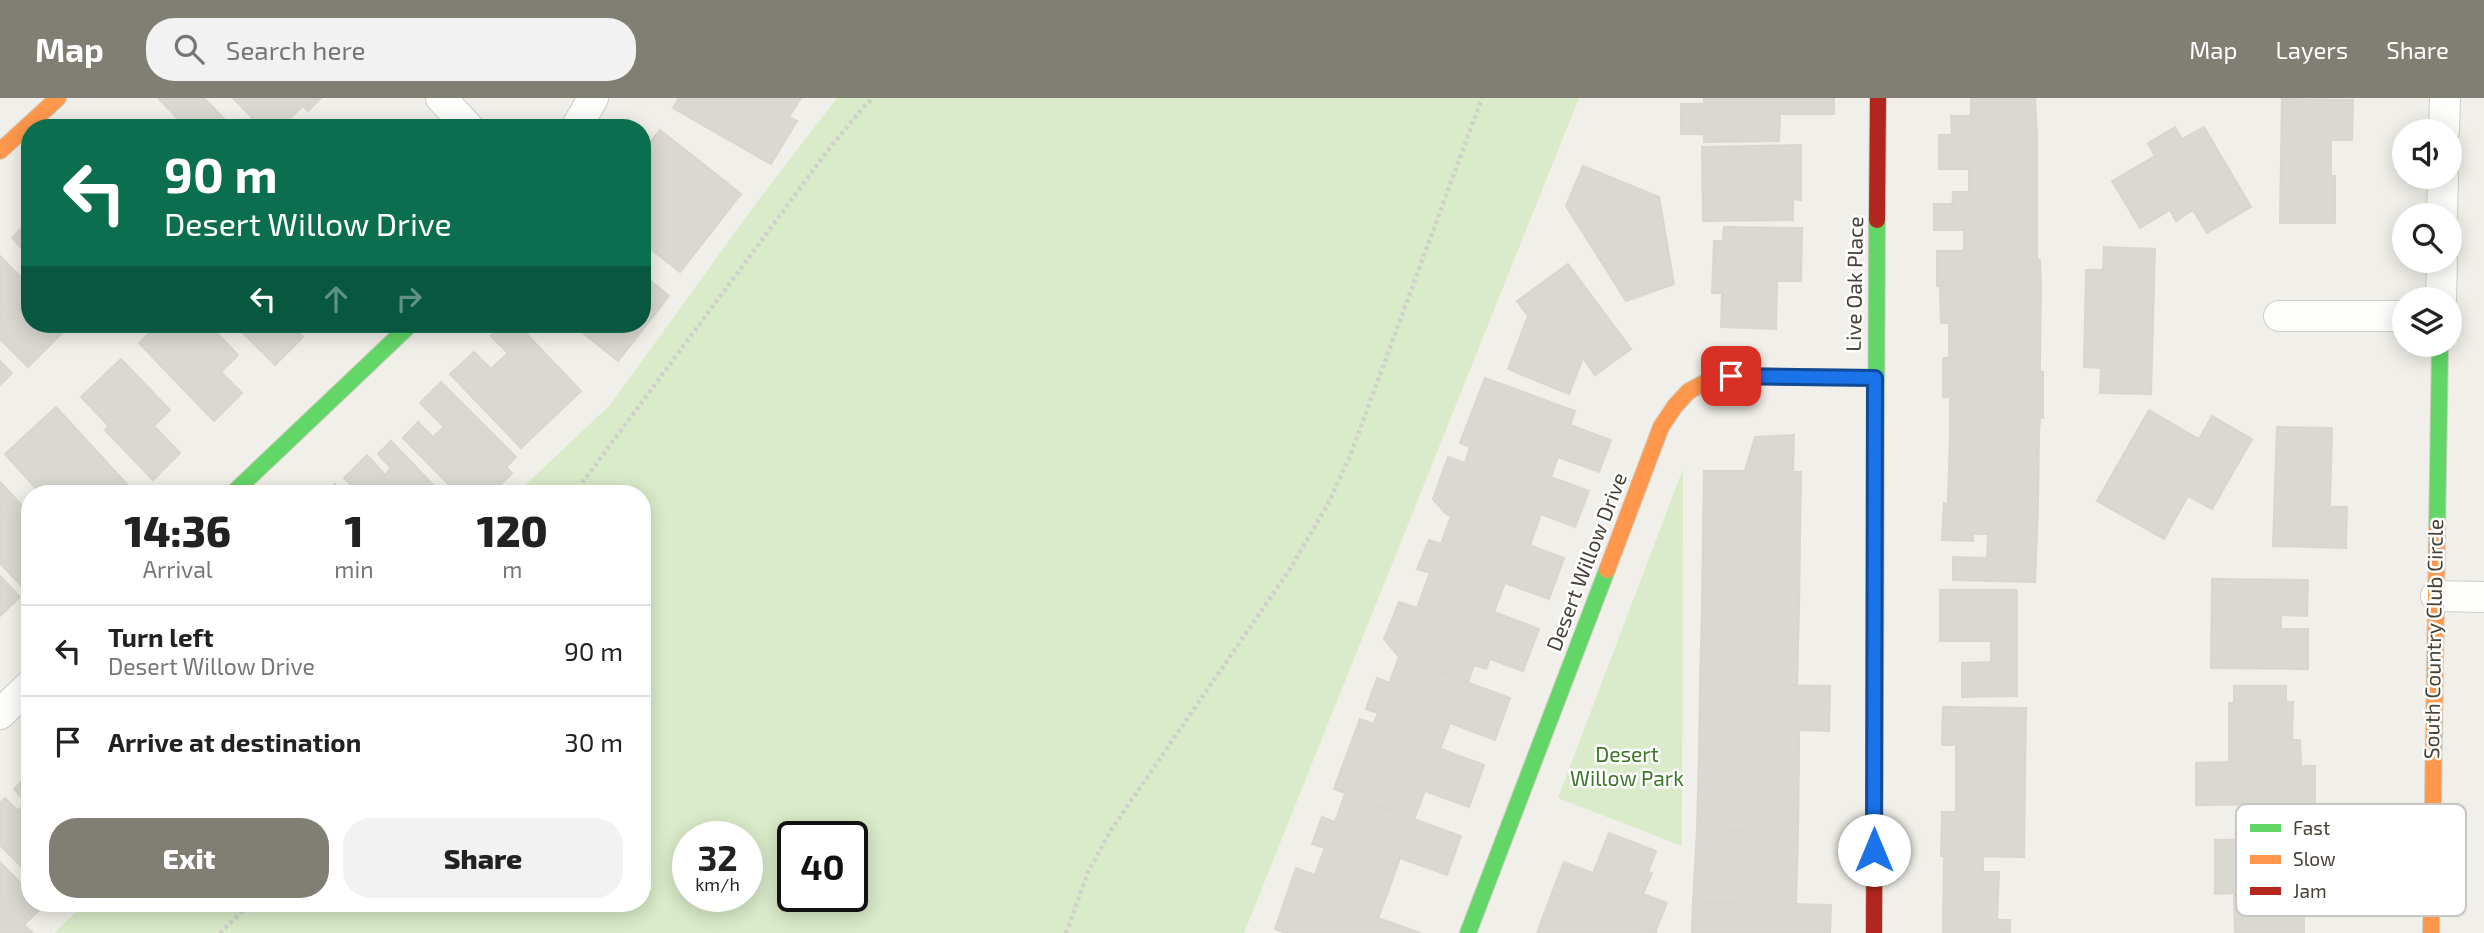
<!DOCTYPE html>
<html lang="en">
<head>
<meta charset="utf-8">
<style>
	:root { --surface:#fff; --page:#f2f2f2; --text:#222; --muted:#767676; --line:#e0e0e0; --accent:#817e74 }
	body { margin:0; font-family:"Exo 2",sans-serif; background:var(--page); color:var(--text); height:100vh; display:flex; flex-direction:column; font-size:26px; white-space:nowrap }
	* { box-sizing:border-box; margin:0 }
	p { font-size:23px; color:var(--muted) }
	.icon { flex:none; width:38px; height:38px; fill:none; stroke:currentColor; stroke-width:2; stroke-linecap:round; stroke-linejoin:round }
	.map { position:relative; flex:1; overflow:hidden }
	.drawer { position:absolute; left:21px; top:387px; width:630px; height:427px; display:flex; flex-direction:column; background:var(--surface); border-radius:28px; box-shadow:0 4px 18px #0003 }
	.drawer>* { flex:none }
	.top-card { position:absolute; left:21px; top:21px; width:630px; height:214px; border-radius:28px; box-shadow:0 4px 18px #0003; background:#0b6e4f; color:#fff; overflow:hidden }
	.fabs { position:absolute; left:2392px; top:21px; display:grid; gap:14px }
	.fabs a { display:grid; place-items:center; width:70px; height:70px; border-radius:50%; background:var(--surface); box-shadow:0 4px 18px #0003; font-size:35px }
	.speed { position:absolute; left:672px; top:723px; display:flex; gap:14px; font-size:35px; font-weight:700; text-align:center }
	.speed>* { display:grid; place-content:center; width:91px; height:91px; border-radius:50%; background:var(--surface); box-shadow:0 4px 18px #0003; line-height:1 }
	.speed small { font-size:18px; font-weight:400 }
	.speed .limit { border:4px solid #111; border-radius:10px; background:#fff; color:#111 }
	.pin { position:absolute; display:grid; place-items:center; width:60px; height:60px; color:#fff; margin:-30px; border-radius:14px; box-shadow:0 4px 10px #0006 }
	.me { position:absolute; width:77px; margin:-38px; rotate:0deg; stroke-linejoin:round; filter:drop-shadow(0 0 5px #0008) }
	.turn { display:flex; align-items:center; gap:24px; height:147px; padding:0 28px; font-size:32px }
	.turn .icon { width:91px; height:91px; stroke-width:2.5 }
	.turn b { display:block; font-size:49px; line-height:60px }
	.lanes { display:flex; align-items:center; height:66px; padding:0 28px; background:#0003; justify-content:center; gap:35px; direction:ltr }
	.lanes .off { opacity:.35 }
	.eta { display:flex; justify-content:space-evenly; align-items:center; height:119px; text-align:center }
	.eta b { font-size:42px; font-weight:800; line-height:49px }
	.button { display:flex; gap:14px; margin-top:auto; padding:14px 28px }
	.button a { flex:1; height:80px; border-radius:28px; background:var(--accent); color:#fff; font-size:28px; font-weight:800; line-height:80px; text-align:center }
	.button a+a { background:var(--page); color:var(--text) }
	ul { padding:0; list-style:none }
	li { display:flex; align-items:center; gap:21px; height:91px; padding:0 28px; border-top:2px solid var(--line) }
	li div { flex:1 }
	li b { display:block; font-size:26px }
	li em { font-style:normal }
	header { display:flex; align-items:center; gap:42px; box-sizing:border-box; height:98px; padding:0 35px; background:var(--accent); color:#fff }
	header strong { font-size:33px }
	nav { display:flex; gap:38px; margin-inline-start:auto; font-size:24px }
	.search { width:490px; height:63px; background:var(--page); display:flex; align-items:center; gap:18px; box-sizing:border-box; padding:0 24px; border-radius:28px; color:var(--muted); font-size:26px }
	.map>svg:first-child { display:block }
	.green { fill:#d9ebc9; fill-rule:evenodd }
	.building { fill:#d9d8d1; stroke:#d8d6cf; stroke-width:2 }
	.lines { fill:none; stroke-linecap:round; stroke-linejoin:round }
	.street-casing { stroke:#ceccc7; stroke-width:32 }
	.fast-casing { stroke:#cfcdc0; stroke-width:18 }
	.slow-casing { stroke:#cfcdc0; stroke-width:18 }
	.jam-casing { stroke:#cfcdc0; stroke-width:18 }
	.path { stroke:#d1cfca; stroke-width:4.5; stroke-dasharray:3.5 3.5; stroke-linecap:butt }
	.street { stroke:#fdfdfc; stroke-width:30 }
	.fast { stroke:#63d668; stroke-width:16 }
	.slow { stroke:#ff974d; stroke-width:16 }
	.jam { stroke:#b3261e; stroke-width:16 }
	.route-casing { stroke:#114b97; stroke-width:18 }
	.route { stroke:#1a73e8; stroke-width:12 }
	.labels { text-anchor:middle; stroke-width:5; stroke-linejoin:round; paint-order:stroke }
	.street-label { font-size:21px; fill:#454135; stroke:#fff }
	.park-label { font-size:21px; fill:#3d7729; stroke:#fff }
	.key { fill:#fff; stroke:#c7c6c2; stroke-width:2 }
	.key-label { font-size:19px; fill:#454135 }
</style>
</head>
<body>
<header>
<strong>Map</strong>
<div class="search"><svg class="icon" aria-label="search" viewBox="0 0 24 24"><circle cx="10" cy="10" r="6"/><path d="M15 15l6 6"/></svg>Search here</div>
<nav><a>Map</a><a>Layers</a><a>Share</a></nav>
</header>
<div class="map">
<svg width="2484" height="835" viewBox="0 0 2484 835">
	<rect width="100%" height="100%" fill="#f0efe9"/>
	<g class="green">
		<path d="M837,0H1579L1244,835H54L86,805H642V396L517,395L610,307L760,100ZM688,738H747V798H688ZM793,738H852V798H793Z"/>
		<polygon points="1683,371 1682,748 1558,700"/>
	</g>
	<g class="building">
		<polygon points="161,0 204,0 233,30 187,30 159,1"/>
		<polygon points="233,0 321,0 308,13 303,8 284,26 288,30 262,30"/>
		<polygon points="679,0 801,0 789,19 797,23 771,66 673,10"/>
		<polygon points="1704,0 1834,0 1834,16 1780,16 1779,43 1704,44 1704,36 1681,36 1681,6 1704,6"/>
		<polygon points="1971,0 2035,0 2037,37 1952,37 1951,18 1971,18"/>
		<polygon points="2282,1 2353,2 2352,42 2331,42 2331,78 2335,78 2335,125 2280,125"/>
		<polygon points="2175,29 2182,41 2204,29 2251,109 2207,135 2193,112 2176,123 2170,112 2140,130 2112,83 2155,58 2148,45"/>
		<polygon points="660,32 741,96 680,174 642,144 642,81 651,70 642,64 642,54"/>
		<polygon points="1939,37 2037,37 2037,112 1952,112 1953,94 1969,94 1969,71 1939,71"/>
		<polygon points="1801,47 1801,102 1793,101 1793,122 1703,123 1702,49"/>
		<polygon points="1583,68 1659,99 1674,186 1626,203 1566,108"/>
		<polygon points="1934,106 1953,106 1952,112 2037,112 2037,162 2040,162 2041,186 1937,188 1937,153 1964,153 1964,132 1934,132"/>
		<polygon points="30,122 30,159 12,140"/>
		<polygon points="1724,129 1802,130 1801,183 1777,183 1776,231 1721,229 1722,195 1712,195 1714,143 1723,143"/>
		<polygon points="2104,149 2155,151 2151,296 2100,295 2101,270 2084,269 2086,172 2103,172"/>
		<polygon points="0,158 30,189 30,226 57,226 64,233 28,269 0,241"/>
		<polygon points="1568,166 1631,251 1595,277 1583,260 1569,296 1508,271 1528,218 1517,203"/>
		<polygon points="642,176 669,198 618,263 572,226 642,226"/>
		<polygon points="2041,186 2040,260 1949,260 1949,225 1941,225 1940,188"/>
		<polygon points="159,226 208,226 238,257 221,274 242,295 214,323 139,245"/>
		<polygon points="234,226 290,226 303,239 275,267"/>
		<polygon points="503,226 517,226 581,293 521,350 450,276 474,254 491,271 508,255 491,238"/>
		<polygon points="1943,260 2040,260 2040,274 2043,274 2043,320 2040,320 2039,334 1950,334 1950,299 1943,299"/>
		<polygon points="121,261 170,312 154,328 180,355 153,382 105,332 109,328 81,299"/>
		<polygon points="0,263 12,275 0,287"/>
		<polygon points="1485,280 1575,313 1570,327 1611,342 1599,374 1558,359 1551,379 1460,345"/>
		<polygon points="441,284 516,359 506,369 512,375 492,396 458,396 403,340 418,324 433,339 444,329 420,305"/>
		<polygon points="56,309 134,394 132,396 41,396 5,356"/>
		<polygon points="2149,312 2199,341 2212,318 2252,341 2212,411 2188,398 2164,441 2097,403"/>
		<polygon points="2277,329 2332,330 2330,409 2347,409 2346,450 2273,448"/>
		<polygon points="1950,334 2039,334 2038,407 1948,405"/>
		<polygon points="1794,337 1793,374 1801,374 1800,438 1703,437 1704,373 1745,373 1755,339"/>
		<polygon points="391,343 442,396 359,396 344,380 367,357 385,377 391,370 378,356"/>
		<polygon points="1470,349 1589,393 1575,429 1541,416 1530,447 1446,416 1433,401 1448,359 1465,365"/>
		<polygon points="0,384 30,416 30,489 26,493 0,465"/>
		<polygon points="335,386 345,396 325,396"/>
		<polygon points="1944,405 2038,407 2035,484 1953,482 1953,459 1987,460 1988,436 1973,436 1973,443 1942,442"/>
		<polygon points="1451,418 1564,460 1549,501 1505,485 1494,514 1425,488 1430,475 1417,471 1429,442 1441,446"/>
		<polygon points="1703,437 1800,438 1799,511 1702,509"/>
		<polygon points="0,478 20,499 0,518"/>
		<polygon points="2212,481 2308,482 2307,518 2281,517 2281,531 2308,531 2308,571 2211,570"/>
		<polygon points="1425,488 1539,531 1523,573 1490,561 1486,571 1474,567 1468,584 1399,559 1384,541 1399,504 1417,510"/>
		<polygon points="1940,492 2017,492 2017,598 1962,599 1962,565 1991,564 1991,543 1940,543"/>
		<polygon points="1702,509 1799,511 1797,587 1700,586"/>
		<polygon points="1399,559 1510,600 1495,642 1450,625 1440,651 1373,627 1378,615 1366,611 1377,580 1389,585"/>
		<polygon points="1700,586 1830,588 1829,633 1799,632 1799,658 1699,657"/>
		<polygon points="2234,588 2286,588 2286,604 2293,604 2292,642 2300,642 2301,668 2315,668 2315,706 2196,707 2196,665 2229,664 2229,605 2234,605"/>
		<polygon points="1943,609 2026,610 2025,681 1956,681 1956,647 1942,647"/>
		<polygon points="1360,621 1484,667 1469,709 1425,693 1414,721 1334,691"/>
		<polygon points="1699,657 1799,658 1798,734 1697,732"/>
		<polygon points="30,675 30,777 0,747 0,705 5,700 18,713 26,704 14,691"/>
		<polygon points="1956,681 2025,681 2024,759 1941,758 1942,714 1956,714"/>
		<polygon points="1345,696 1461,738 1447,777 1400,760 1389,791 1319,765 1325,750 1312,746 1322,719 1335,724"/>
		<polygon points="1697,732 1798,734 1796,806 1693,804"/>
		<polygon points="1609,735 1656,753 1648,774 1652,775 1643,796 1667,805 1655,834 1552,795 1564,764 1593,775"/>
		<polygon points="2305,741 2305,770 2275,770 2276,809 2304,809 2304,835 2235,835 2234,795 2215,796 2215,742"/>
		<polygon points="1944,758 1983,759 1983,774 1999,774 1997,822 2010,822 2010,831 1943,830"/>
		<polygon points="0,764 30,795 30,805 40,805 43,808 24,827 33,835 0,835"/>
		<polygon points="1319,765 1389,791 1378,820 1420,835 1286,835 1275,831 1296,770 1315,777"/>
		<polygon points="1552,795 1655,834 1657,835 1537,835"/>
		<polygon points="1693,804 1831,807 1830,835 1692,835"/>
		<polygon points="58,805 73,805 65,813"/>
		<polygon points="1943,830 2010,831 2010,835 1943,835"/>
	</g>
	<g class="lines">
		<defs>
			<g id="street">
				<polyline points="441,0 469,30"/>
				<polyline points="576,30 593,0"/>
				<polyline points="2444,33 2445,0"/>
				<polyline points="2442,117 2443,79"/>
				<polyline points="2441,201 2442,163"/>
				<polyline points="2279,218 2404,218"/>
				<polyline points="2436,498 2484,499"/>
				<polyline points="0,616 30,587"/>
			</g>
			<g id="fast">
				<polyline points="232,396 411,226"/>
				<polyline points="2437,434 2440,247"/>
				<polyline points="1875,597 1877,122"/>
				<polyline points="1468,835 1607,472"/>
			</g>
			<g id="slow">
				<polyline points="0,53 58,0"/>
				<polyline points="1607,472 1661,329 1675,308 1689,293 1706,284 1731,278 1875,280"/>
				<polyline points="2431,835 2437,434"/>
			</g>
			<g id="jam">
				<polyline points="1877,122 1878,0"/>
				<polyline points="1874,835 1875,597"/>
			</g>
		</defs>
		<use href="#street" class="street-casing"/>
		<use href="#fast" class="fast-casing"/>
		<use href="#slow" class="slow-casing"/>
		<use href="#jam" class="jam-casing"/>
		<g class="path">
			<polyline points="574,396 829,51 866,6 874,0"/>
			<polyline points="220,835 251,805"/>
			<polyline points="1066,835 1088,774 1111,732 1290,471 1328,406 1350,358 1482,0"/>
		</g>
		<use href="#street" class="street"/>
		<use href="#fast" class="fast"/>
		<use href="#slow" class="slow"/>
		<use href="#jam" class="jam"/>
	</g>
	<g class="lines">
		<defs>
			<polyline id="route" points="1731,278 1875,280 1874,752"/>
		</defs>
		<use href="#route" class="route-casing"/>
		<use href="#route" class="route"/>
	</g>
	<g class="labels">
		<g class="street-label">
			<text transform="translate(1855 186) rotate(-89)" y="7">Live Oak Place</text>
			<text transform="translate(1587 464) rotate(-69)" y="7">Desert Willow Drive</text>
			<text transform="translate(2434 541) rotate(-89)" y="7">South Country Club Circle</text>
		</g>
		<g class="park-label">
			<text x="1627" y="664">Desert<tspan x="1627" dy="24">Willow Park</tspan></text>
		</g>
	</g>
	<rect x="2236" y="706" width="230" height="112" rx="10" class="key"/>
	<rect x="2250" y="726" width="31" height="8" fill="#63d668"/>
	<rect x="2250" y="757" width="31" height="9" fill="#ff974d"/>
	<rect x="2250" y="789" width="31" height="8" fill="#b3261e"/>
	<g class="key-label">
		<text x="2293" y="737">Fast</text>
		<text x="2293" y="768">Slow</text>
		<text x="2293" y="800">Jam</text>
	</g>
</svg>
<div class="fabs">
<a><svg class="icon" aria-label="sound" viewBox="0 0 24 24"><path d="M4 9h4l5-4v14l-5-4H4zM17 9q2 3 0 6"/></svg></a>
<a><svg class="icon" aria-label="search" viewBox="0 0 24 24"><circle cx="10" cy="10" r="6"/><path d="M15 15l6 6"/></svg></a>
<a><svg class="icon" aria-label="layers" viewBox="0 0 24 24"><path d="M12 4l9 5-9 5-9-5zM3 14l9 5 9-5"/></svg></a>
</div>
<div class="speed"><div>32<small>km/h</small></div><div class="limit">40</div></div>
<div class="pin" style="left:1731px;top:278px;background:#d93025"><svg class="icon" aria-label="arrive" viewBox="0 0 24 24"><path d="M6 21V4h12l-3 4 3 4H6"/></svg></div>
<svg class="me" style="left:1874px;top:752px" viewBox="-20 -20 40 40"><circle r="19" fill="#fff"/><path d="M0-13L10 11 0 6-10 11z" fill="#1a73e8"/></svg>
<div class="top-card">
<div class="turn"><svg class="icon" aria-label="left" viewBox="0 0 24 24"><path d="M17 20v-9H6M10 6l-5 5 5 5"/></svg><div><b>90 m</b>Desert Willow Drive</div></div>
<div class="lanes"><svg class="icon" aria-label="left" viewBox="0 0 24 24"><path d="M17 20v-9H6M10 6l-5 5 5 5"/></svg><svg class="icon off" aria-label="ahead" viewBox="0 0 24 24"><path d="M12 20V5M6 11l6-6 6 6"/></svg><svg class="icon off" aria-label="right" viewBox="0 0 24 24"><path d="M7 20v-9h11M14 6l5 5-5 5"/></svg></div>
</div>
<section class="drawer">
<div class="eta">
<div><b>14:36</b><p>Arrival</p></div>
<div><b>1</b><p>min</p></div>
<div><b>120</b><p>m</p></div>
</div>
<ul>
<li><svg class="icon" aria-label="left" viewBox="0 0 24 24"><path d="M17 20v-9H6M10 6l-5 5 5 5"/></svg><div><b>Turn left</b><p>Desert Willow Drive</p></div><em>90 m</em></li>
<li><svg class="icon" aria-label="arrive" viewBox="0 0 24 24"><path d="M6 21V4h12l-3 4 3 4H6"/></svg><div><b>Arrive at destination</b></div><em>30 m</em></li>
</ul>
<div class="button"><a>Exit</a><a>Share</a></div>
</section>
</div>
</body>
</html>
